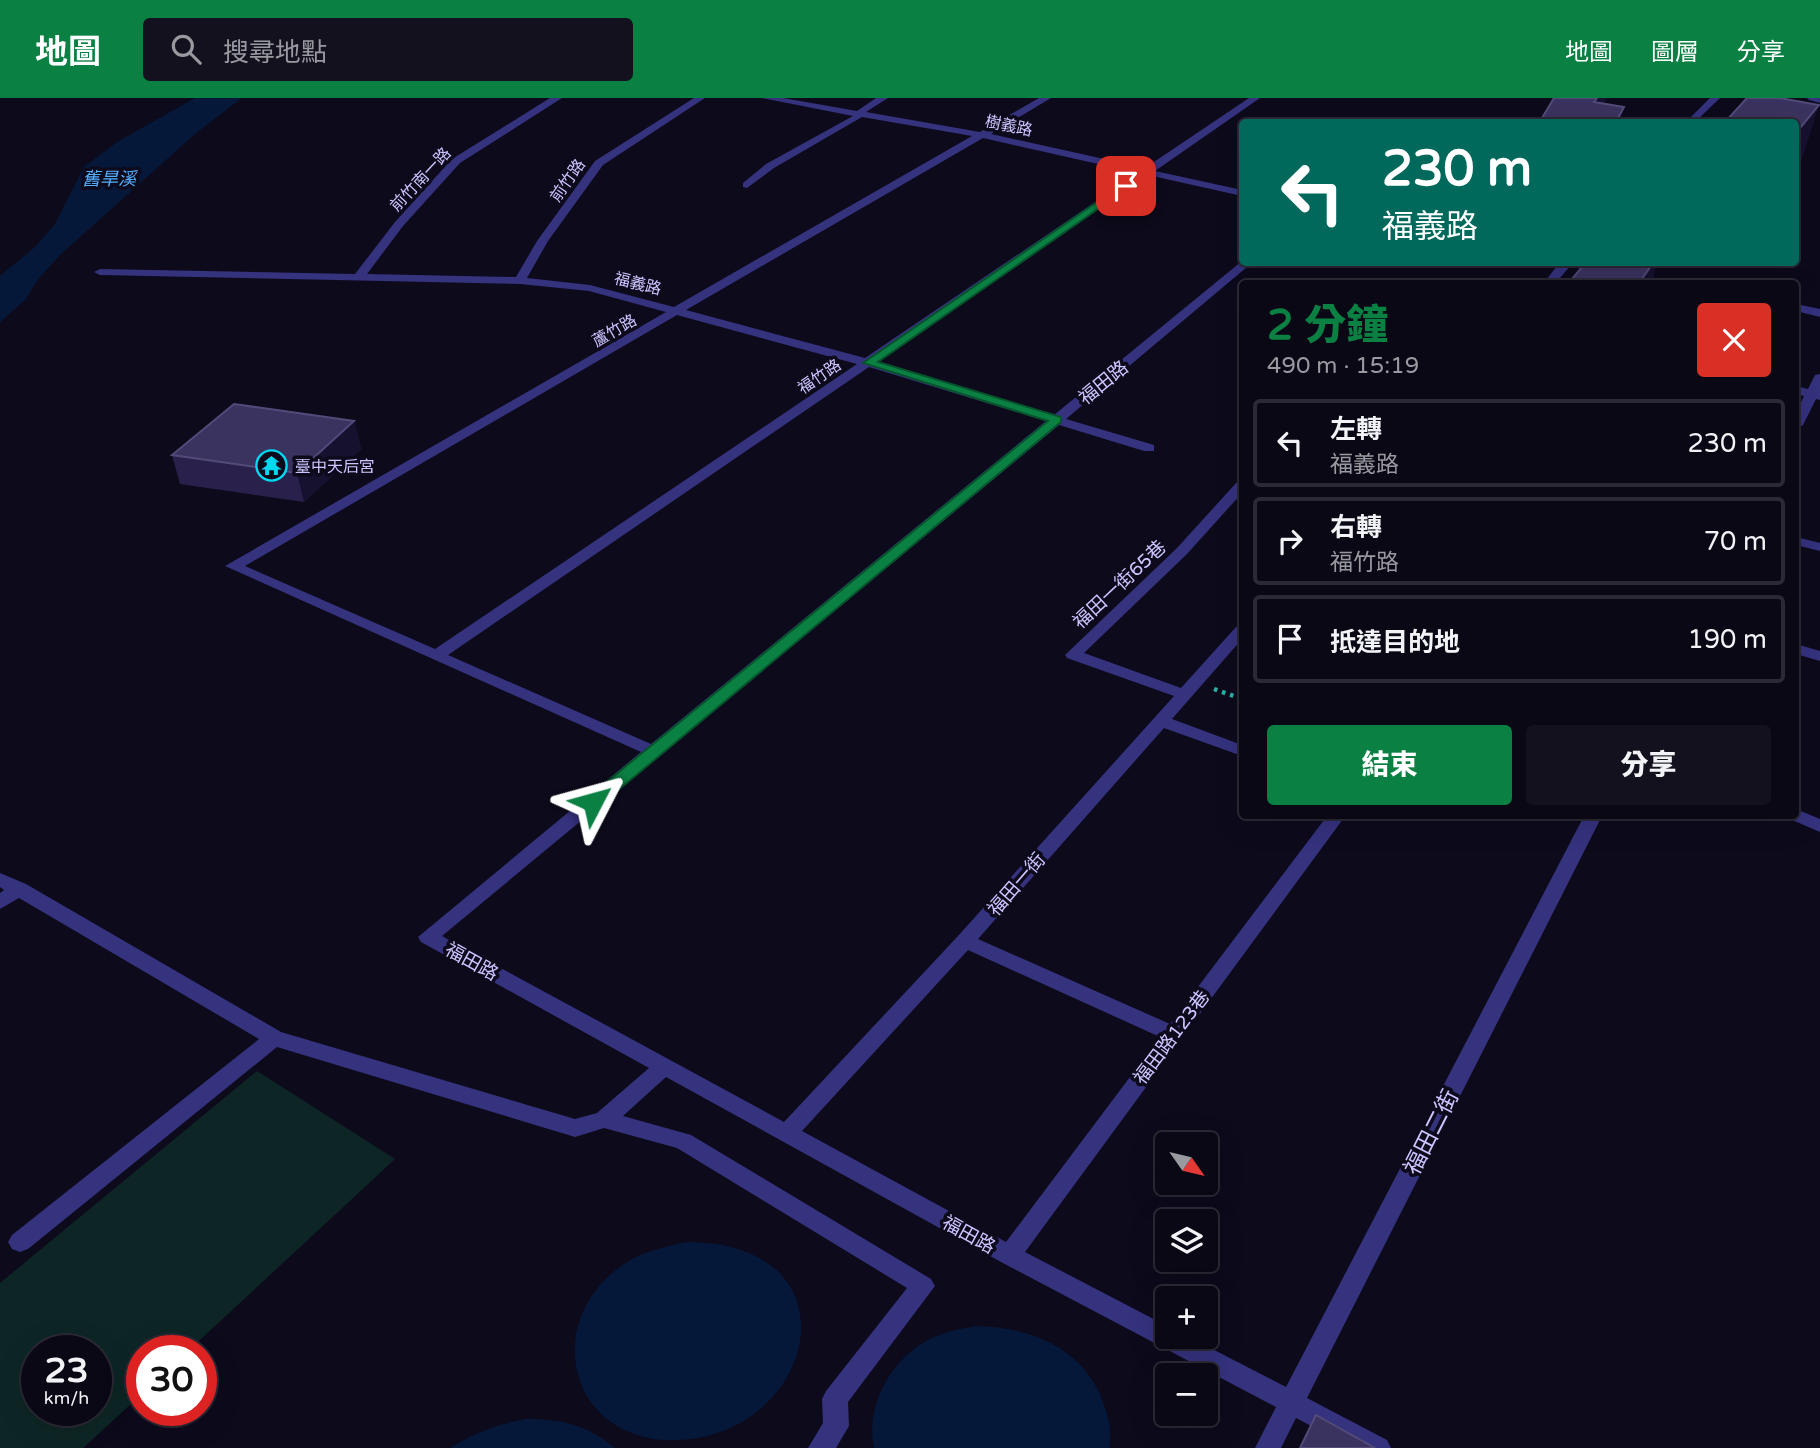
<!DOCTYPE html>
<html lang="zh-TW">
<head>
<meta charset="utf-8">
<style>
	:root { --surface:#0a0815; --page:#13111e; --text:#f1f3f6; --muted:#999aa0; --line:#2a2934; --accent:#0b8043 }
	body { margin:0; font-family:"Varela Round","Noto Sans TC",sans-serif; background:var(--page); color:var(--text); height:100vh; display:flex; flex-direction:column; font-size:26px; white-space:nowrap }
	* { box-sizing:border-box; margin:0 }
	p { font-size:23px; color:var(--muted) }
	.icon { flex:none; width:38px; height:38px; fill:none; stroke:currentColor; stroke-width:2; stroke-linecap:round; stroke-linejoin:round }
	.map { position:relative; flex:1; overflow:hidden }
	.details { position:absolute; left:1239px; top:182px; width:560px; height:539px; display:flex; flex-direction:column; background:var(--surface); border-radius:7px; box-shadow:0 7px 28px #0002,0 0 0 2px var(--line) }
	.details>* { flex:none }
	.top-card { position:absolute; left:1239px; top:21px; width:560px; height:147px; border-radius:7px; box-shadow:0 7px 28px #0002,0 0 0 2px var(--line); background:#00695c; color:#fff; overflow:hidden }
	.needle { width:46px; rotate:124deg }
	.fabs { position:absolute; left:1155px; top:1034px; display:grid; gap:14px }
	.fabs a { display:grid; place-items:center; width:63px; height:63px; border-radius:7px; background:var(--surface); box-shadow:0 7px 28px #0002,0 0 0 2px var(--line); font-size:35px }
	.speed { position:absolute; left:21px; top:1237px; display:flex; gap:14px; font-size:35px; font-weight:700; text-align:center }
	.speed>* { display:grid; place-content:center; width:91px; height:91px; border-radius:50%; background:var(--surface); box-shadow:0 7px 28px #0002,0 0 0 2px var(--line); line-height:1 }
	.speed small { font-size:18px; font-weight:400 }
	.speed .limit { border:10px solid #d22; background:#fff; color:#111 }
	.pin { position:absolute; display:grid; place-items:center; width:60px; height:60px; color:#fff; margin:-30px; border-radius:14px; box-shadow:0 4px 10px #0006 }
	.me { position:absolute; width:77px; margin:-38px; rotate:51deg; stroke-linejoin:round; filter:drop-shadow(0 0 5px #0008) }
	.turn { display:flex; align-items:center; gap:24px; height:147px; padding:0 28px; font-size:32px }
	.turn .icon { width:91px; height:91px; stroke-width:2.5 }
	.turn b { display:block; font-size:49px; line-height:60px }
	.round { display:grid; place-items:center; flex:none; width:74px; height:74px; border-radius:7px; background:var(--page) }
	.overview { display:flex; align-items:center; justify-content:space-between; height:119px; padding:0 28px }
	h1 { font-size:42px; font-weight:800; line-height:52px; color:var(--accent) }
	.cta { display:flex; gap:14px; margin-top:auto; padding:14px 28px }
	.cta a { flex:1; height:80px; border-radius:7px; background:var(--accent); color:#fff; font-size:28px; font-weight:800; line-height:80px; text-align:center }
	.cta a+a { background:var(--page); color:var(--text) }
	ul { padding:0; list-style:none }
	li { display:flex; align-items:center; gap:21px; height:88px; margin:0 14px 10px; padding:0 14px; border:4px solid var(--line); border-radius:7px }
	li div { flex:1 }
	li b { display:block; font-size:26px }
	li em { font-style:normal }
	header { display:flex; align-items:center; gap:42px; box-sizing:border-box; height:98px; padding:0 35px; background:var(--accent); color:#fff }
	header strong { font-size:33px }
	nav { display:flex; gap:38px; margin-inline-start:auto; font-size:24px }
	.search { width:490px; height:63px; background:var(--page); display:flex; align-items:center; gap:18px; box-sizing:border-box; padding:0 24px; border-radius:7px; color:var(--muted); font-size:26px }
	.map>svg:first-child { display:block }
	.green { fill:#0d2625; fill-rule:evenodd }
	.water { fill:#061839 }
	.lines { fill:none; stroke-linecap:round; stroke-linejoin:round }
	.path { stroke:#26b2a9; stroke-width:4.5; stroke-dasharray:3.5 5; stroke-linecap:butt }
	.minor { fill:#35327e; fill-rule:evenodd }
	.wall { fill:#29214c }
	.shaded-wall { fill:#171130 }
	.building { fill:#3b335f; stroke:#524a78; stroke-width:2 }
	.route { fill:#0b8043; stroke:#07532c; stroke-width:2 }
	.labels { text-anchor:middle; stroke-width:7; stroke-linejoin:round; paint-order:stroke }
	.far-street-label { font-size:16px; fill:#ccc5ff; stroke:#0d0a1c }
	.far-poi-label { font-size:16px; fill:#ccc5ff; stroke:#0d0a1c; text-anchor:start }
	.far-water-label { font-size:18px; font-style:italic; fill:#53afff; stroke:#0d0a1c }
	.street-label { font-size:19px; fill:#ccc5ff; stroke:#0d0a1c }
	.near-street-label { font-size:23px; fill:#ccc5ff; stroke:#0d0a1c }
</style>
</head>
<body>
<header>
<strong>地圖</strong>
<div class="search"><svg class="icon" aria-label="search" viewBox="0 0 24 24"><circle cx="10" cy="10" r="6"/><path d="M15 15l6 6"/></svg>搜尋地點</div>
<nav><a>地圖</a><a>圖層</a><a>分享</a></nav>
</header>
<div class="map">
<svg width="1820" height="1350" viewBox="0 0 1820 1350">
	<rect width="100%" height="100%" fill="#0d0a1c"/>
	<path class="green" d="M257,973L395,1061L188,1253H142V1296L83,1350H0V1185ZM37,1253H96V1312H37Z"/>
	<g class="water">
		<polygon points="195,0 242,0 196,35 60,157 39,180 25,202 0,224 0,178 35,149 55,126 84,69 117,44"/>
		<path d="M689,1144C867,1146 814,1350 663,1342C566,1334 545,1223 620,1169C640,1154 664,1148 689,1144Z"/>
		<path d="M976,1228C1031,1229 1086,1251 1104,1307C1109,1321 1112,1336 1109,1350H874C865,1307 891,1261 930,1241C944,1234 960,1231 976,1228Z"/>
		<path d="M526,1321C561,1321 588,1327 615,1350H450C475,1335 497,1326 526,1321Z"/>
	</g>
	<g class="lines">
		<polyline class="path" points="1214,591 1242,601"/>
		<g class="minor">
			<path d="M550,0H562L460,65L403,128L367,176L516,179L537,143L595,63L694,0H705L603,67L548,143L527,180L590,187L674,209L972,38L862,19L774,70L747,90L743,89V85L766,66L853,18L762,0H783L857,13L876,0H888L866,14L980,34L1039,0H1051L991,36L1145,70L1249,0H1260L1155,73L1242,92V98L1148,77L877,263L1054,317L1242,163L1253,164L1066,321L1154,347V353H1144L1059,327L442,838L784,1024L958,838L1174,598L1067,560L1065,557L1177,450L1237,384L1242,383V395L1187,456L1084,555L1181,590L1236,529L1242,527V541L1172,621L1242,647V658L1164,630L978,841L1170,926L1327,718H1341L1343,721L1025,1154L1167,1228V1239H1189L1286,1289L1584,718H1602L1307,1300L1387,1342L1391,1350H1353L1296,1320L1281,1350H1255L1276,1309L1001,1164L666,979L623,1018L691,1037L931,1181L935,1188L848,1304L849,1328L836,1350H808L823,1325L822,1301L826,1293L907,1190L677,1050L604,1030L575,1039L277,949L28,1151L20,1154L12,1151L8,1144L12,1137L259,941L19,800L0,811V795L4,792L0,789V775L26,786L281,934L575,1021L597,1015L649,970L421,844L418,839L641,654L225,468L666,214L589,193L520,186L100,177L94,174L100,171L355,176L395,124L452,61ZM983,40L1138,75L865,260L686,212ZM677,217L857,266L435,551L245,468ZM869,269L1046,323L651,646L448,557ZM968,852L1160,939L1006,1144L802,1033Z"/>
			<polygon points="1710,0 1720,0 1695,24 1686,24"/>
			<polygon points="1807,0 1820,0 1820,5 1809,2"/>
			<polygon points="1560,164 1588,164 1678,186 1654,186 1570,168 1555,186 1543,186"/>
			<polygon points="1796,206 1820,211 1820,219 1796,213"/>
			<polygon points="1820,276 1820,302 1816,301 1803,327 1796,331 1796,315 1804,298 1796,296 1796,288 1808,291 1815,277"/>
			<polygon points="1796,439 1820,445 1820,453 1796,447"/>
			<polygon points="1796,546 1820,553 1820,563 1796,556"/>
			<polygon points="1796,711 1820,721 1820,734 1790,721 1787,718 1796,718"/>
		</g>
	</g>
	<g class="wall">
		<polygon points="1604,6 1620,24 1541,24 1542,20"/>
		<polygon points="354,323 361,351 304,404 180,386 172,357"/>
	</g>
	<g class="shaded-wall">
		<polygon points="1597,0 1607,0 1593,24 1594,4"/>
		<polygon points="1819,7 1802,61 1796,69 1796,35"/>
		<polygon points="1624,9 1620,24 1616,24"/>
		<polygon points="1654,164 1657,164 1652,186 1638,186"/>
		<polygon points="354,323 361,351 304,404 297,375"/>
	</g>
	<g class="building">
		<polygon points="1554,0 1597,0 1594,4 1624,9 1616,24 1568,24 1542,20"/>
		<polygon points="1747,0 1780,0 1819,7 1796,35 1796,24 1725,24"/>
		<polygon points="1586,164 1654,164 1638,186 1568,186"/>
		<polygon points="234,306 354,323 297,375 172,357"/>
		<polygon points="1316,1317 1375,1350 1300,1350"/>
	</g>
	<polygon class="route" points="1123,86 1131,88 878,264 1061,319 1061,324 599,708 587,708 585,704 587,700 1048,323 863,265"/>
	<defs>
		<symbol id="temple-ring" viewBox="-11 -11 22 22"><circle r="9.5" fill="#0d0a1c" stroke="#00d8f0" stroke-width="1.5"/><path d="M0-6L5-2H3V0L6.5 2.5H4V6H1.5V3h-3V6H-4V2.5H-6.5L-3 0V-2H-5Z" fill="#00d8f0"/></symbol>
	</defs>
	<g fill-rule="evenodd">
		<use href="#temple-ring" x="254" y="350" width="35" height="35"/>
	</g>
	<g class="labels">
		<g class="far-street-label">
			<text transform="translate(1009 27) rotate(12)" y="6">樹義路</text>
			<text transform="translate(420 81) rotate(-47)" y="6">前竹南一路</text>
			<text transform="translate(567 82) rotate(-55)" y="6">前竹路</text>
			<text transform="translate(638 185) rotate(14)" y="6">福義路</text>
			<text transform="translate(614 232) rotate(-30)" y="6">蘆竹路</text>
			<text transform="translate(819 278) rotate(-34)" y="6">福竹路</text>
		</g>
		<g class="far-poi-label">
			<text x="295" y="374">臺中天后宮</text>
		</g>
		<g class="far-water-label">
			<text x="109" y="87">舊旱溪</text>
		</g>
		<g class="street-label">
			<text transform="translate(1103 284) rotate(-39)" y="7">福田路</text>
			<text transform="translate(1119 486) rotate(-43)" y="7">福田一街65巷</text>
			<text transform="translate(1016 786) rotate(-49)" y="7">福田一街</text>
			<text transform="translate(472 863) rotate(29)" y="7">福田路</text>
			<text transform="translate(1171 939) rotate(-53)" y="7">福田路123巷</text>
			<text transform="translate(969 1136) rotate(29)" y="7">福田路</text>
		</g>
		<g class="near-street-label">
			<text transform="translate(1431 1034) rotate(-63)" y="8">福田二街</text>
		</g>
	</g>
</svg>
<div class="fabs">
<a><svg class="needle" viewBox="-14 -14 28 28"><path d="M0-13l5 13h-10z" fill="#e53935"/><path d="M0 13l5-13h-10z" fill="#999aa0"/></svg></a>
<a><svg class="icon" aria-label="layers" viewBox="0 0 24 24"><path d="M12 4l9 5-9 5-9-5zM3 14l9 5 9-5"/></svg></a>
<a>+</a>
<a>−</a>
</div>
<div class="speed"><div>23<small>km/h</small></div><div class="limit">30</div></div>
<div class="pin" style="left:1126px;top:88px;background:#d93025"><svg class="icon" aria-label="arrive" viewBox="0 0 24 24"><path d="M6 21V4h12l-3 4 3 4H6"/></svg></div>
<svg class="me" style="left:593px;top:704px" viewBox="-20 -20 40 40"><path d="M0-17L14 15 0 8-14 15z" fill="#0b8043" stroke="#fff" stroke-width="4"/></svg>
<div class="top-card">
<div class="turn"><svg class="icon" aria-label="left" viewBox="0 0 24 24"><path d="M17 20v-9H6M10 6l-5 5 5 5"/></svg><div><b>230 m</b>福義路</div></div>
</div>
<section class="details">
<div class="overview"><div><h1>2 分鐘</h1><p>490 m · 15:19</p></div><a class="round" style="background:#d93025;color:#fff"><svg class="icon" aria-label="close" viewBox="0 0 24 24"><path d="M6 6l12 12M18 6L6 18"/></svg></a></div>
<ul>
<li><svg class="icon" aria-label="left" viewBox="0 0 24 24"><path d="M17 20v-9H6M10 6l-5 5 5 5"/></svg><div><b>左轉</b><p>福義路</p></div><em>230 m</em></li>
<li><svg class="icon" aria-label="right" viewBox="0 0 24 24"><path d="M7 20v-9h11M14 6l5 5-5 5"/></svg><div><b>右轉</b><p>福竹路</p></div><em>70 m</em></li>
<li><svg class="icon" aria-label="arrive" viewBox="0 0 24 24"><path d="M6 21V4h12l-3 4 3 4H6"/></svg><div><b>抵達目的地</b></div><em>190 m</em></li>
</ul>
<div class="cta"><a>結束</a><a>分享</a></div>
</section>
</div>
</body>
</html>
